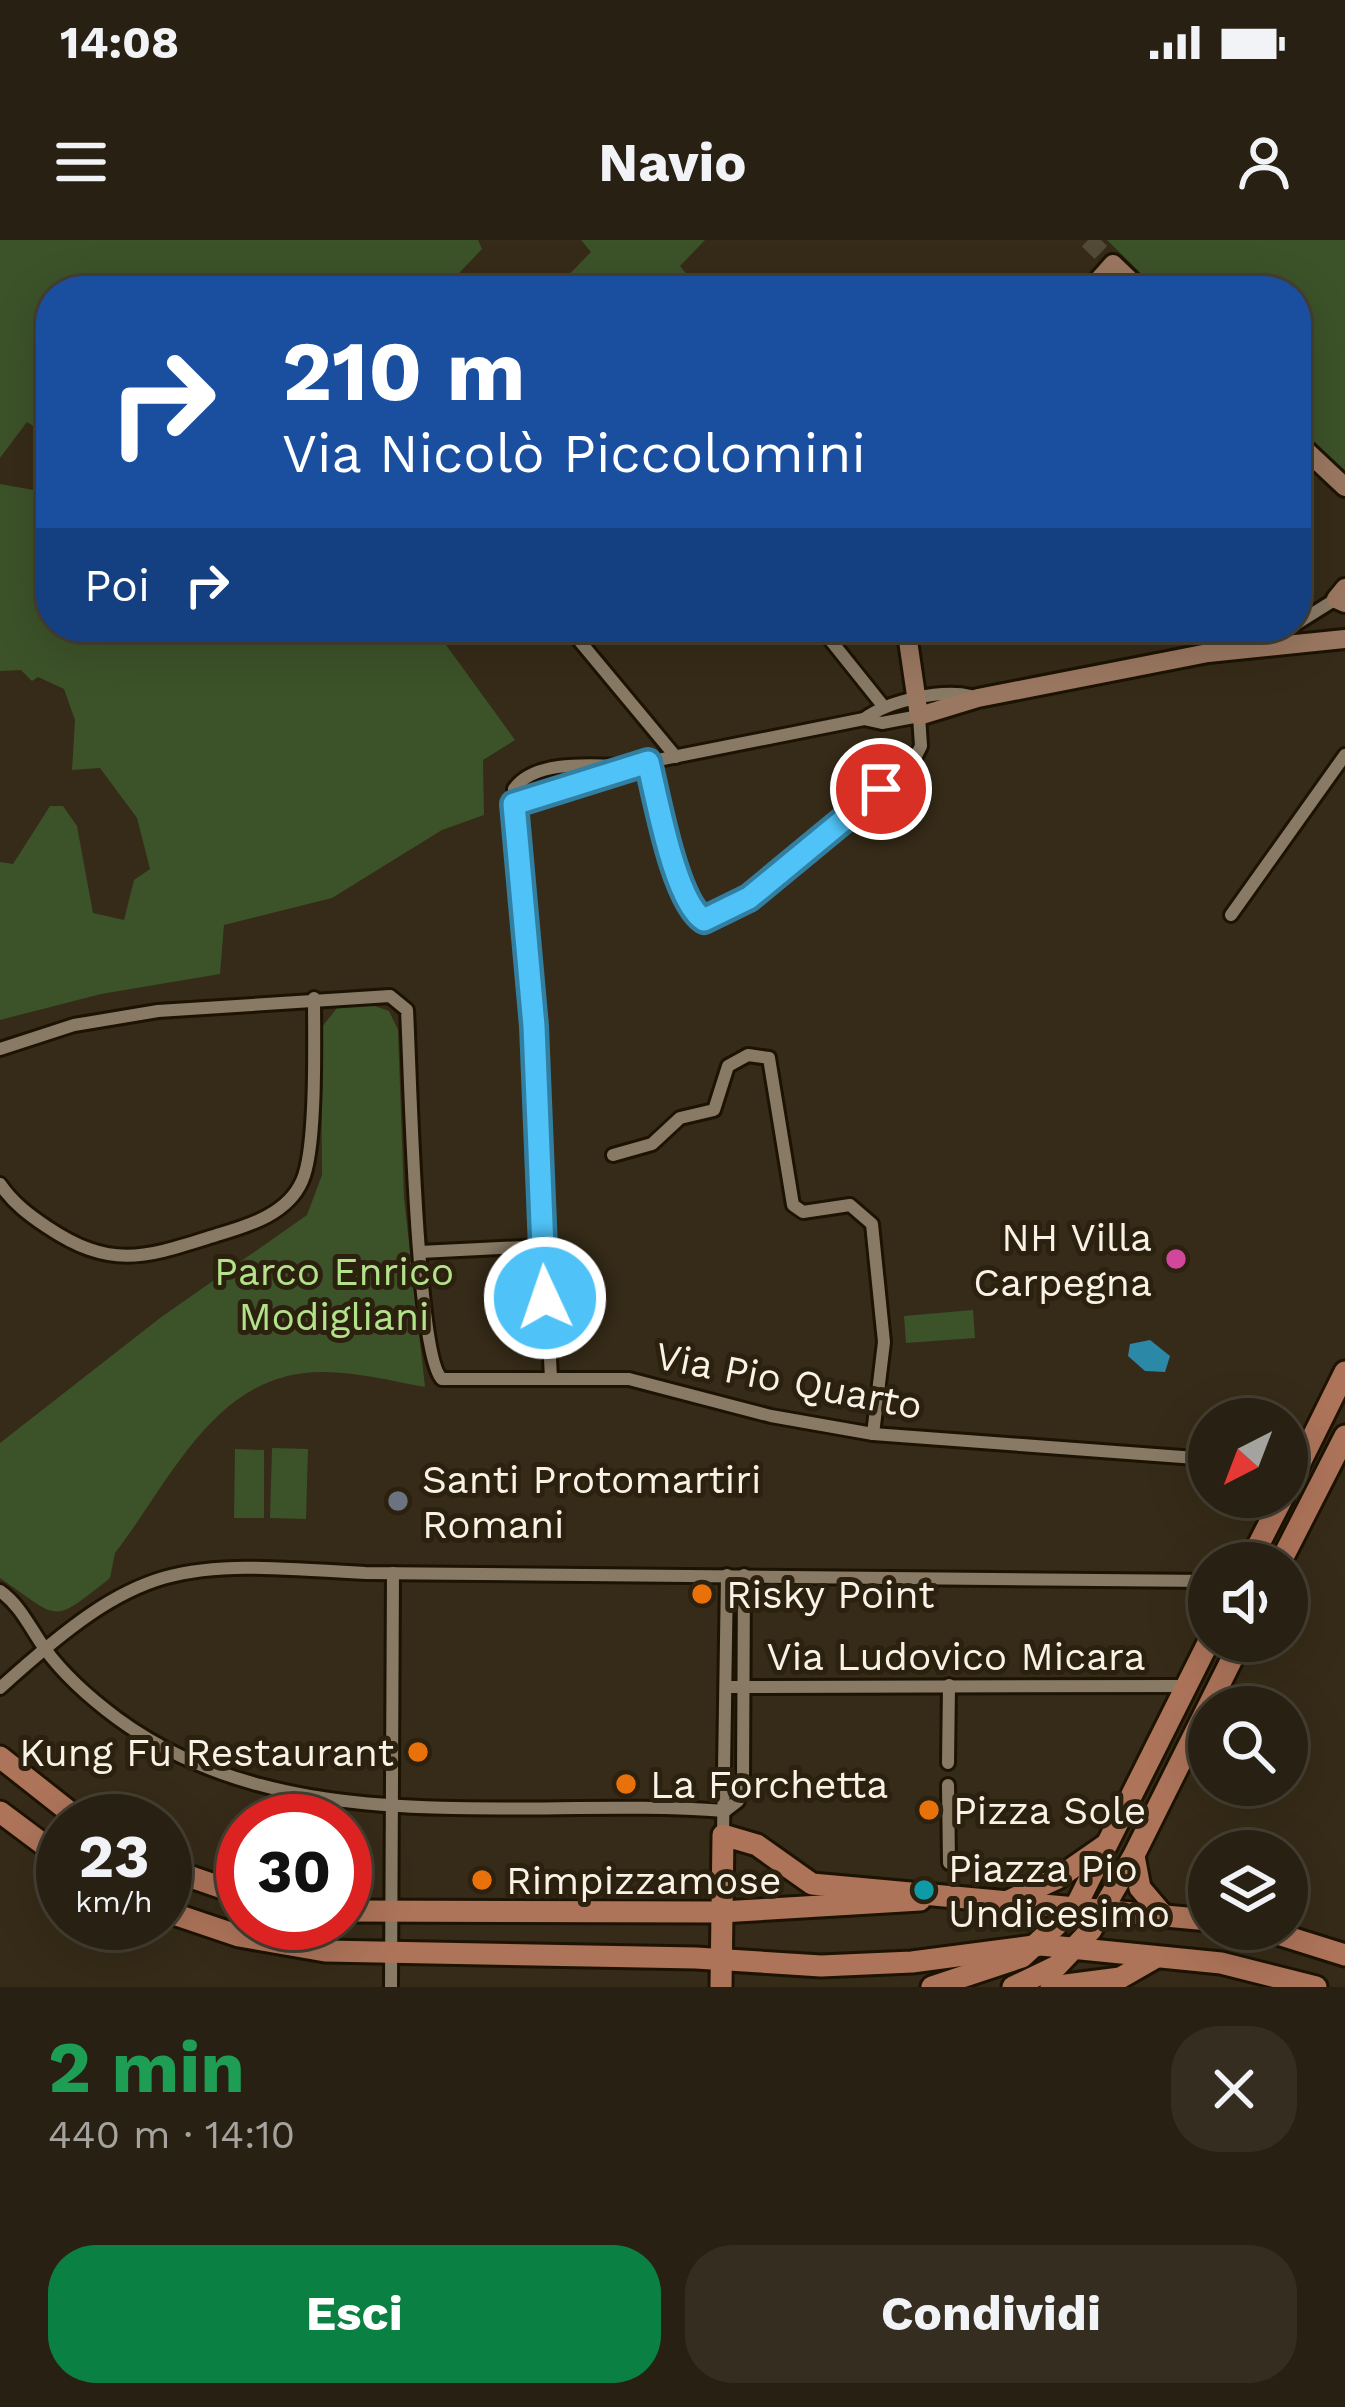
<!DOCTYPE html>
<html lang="it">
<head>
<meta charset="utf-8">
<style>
	:root { --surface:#282012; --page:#342d20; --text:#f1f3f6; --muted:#a5a39f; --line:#443e32; --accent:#0b8043 }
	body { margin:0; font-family:"Work Sans",sans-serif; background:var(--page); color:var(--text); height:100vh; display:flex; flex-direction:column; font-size:45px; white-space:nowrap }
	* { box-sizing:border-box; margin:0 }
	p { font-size:39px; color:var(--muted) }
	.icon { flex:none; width:66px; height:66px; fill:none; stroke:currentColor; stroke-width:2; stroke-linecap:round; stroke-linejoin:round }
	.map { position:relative; height:1747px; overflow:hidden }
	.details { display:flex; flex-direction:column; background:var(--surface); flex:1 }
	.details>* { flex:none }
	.guide { position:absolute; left:36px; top:36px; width:1275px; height:366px; border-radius:48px; box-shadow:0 12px 48px #0002,0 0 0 3px var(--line); background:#1a4fa0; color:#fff; overflow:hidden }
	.needle { width:78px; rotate:222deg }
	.buttons { position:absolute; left:1188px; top:1158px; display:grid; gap:24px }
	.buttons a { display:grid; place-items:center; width:120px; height:120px; border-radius:50%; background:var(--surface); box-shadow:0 12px 48px #0002,0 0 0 3px var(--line); font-size:60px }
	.speed { position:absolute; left:36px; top:1554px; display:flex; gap:24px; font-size:60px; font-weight:700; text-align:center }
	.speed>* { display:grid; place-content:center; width:156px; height:156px; border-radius:50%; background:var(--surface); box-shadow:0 12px 48px #0002,0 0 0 3px var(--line); line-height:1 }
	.speed small { font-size:30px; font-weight:400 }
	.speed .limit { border:18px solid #d22; background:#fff; color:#111 }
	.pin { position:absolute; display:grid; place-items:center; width:102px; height:102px; color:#fff; margin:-51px; border:6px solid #fff; border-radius:50%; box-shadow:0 3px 12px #0007 }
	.me { position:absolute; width:132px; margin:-66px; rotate:357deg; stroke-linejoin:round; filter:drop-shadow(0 0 9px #0008) }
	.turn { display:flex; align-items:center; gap:42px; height:252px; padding:0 48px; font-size:54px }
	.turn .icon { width:156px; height:156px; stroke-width:2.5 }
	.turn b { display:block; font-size:84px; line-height:102px }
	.then { display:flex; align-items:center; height:114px; padding:0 48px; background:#0003; gap:24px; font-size:45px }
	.round { display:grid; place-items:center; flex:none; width:126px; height:126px; border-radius:48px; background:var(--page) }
	.overview { display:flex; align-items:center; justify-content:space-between; height:204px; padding:0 48px }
	h1 { font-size:72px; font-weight:700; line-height:90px; color:#1e9e55 }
	.cta { display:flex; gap:24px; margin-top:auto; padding:24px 48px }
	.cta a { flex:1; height:138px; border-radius:48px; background:var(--accent); color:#fff; font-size:48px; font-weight:700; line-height:138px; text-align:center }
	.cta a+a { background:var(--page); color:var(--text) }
	.status { display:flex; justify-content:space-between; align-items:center; height:84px; padding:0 60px; background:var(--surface); direction:ltr }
	.status svg { height:33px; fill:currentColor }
	header { display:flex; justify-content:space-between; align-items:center; height:156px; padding:0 48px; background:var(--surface); font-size:54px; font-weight:700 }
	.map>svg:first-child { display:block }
	.green { fill:#3c5229 }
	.water { fill:#2c88a7 }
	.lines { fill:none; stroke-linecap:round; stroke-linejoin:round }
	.secondary-tunnel { stroke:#534937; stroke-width:18; stroke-dasharray:18 9; stroke-linecap:butt }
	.street-casing { stroke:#1d1302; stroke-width:18 }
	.secondary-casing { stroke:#1d1302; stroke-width:24 }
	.primary-casing { stroke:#1d1302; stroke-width:27 }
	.street { stroke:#887a65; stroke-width:12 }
	.secondary { stroke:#9a7760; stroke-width:18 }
	.primary { stroke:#ad745a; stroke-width:21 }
	.route-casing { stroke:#337fa1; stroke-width:30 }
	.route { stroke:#4fc3f7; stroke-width:21 }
	.hotel-dot { fill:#d1479c; stroke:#2c210e; stroke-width:4.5 }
	.worship-dot { fill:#6b7280; stroke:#2c210e; stroke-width:4.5 }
	.food-dot { fill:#e8710a; stroke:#2c210e; stroke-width:4.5 }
	.culture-dot { fill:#0f9aa8; stroke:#2c210e; stroke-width:4.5 }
	.labels { text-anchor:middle; stroke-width:10; stroke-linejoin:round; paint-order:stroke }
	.poi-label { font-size:39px; fill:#f9f2e6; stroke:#2c210e; text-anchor:start }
	.park-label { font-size:39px; fill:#b2e28a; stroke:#2c210e }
	.street-label { font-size:39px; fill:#f9f2e6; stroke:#2c210e }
</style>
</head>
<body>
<div class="status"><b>14:08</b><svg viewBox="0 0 49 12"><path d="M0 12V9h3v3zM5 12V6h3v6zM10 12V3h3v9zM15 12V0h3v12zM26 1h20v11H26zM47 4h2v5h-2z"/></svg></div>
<header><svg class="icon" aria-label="menu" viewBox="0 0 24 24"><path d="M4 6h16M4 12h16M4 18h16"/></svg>Navio<svg class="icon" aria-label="person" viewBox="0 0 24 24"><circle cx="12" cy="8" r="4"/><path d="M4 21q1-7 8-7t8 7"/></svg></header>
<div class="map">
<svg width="1345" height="1747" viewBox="0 0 1345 1747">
	<rect width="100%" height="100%" fill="#362b18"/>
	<g class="green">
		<polygon points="0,0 478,0 482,9 442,51 51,51 51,197 27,182 0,218"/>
		<polygon points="581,0 705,0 680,26 700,51 553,51 591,12"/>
		<polygon points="1107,0 1345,0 1345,232 1296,185 1296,51 1159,51"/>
		<polygon points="0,244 51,253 51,387 433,387 515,500 483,520 484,575 442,590 332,658 224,685 220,734 101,754 0,780 0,622 13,624 50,566 63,566 77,586 93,673 124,680 134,640 150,629 137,578 100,528 72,530 75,480 64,449 38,437 32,441 21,430 0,431"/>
		<path d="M372,765L389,771L398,790L404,958L425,1147C392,1141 357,1132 323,1132C216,1131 172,1239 115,1313L110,1338C51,1385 61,1380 0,1338V1203L160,1078L307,975L322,935L321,788L337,768Z"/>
		<polygon points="973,1070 975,1098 906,1103 904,1076"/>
		<polygon points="272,1208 308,1209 306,1279 270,1278"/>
		<polygon points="235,1209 264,1210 264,1278 234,1278"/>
	</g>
	<polygon class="water" points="1150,1100 1170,1116 1165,1132 1145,1131 1128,1116 1130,1104"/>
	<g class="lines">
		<polyline class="secondary-tunnel" points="1088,0 1113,24"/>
		<defs>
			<g id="street">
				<polyline points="1296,384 1336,359"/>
				<polyline points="568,387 676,517"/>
				<polyline points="820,387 884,467"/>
				<polyline points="1253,403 1290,387"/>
				<path d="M864,479C888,461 941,449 971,456"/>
				<polyline points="515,564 648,522 864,479 882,483 919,476 921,506 913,522 749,658 708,680 695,674 673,620 648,522"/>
				<polyline points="1231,675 1345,515"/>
				<path d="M0,809L74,785L158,771L390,756L407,770C410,823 416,1116 442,1139H629L771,1176L873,1194L1209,1219"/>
				<polyline points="613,915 652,904 680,878 714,870 728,826 748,815 769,818 793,965 803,972 850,965 872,984 884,1102 873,1194"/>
				<path d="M0,944C13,963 29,975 47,987C114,1032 149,1016 220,994C251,985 288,973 302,941C317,909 314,798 314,758"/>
				<polyline points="420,1012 542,1006"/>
				<path d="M551,1139L534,786L514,549C534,520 591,525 622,526"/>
				<path d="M0,1351C21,1366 30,1388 45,1409C64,1435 91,1459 118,1479C290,1605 525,1556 725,1571"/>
				<polyline points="726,1447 1187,1446"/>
				<path d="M0,1448C144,1318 176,1321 365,1333L1209,1341"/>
				<polyline points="948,1523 949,1445"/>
				<polyline points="948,1545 949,1623"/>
				<polyline points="725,1571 738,1561 743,1543 744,1335"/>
				<polyline points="723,1595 727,1335"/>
				<polyline points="391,1747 393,1333"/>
			</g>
			<g id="secondary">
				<polyline points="1089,51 1113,24 1141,51"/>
				<polyline points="1296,201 1345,247"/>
				<polyline points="1345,348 1336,359 1345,363"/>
				<polyline points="906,387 919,476 978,458 1208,413 1345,399"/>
			</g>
			<g id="primary">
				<polyline points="1287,1249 1345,1132"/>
				<polyline points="1249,1323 1283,1257"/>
				<polyline points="1280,1323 1345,1196"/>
				<polyline points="0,1517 81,1581"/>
				<polyline points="0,1572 63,1619"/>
				<polyline points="1134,1616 1140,1648 1163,1675"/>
				<polyline points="165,1628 243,1655"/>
				<polyline points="1006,1662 1058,1638 1104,1606"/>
				<polyline points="165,1671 239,1696 325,1711 696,1718 821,1726 912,1722 1041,1705 1221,1723 1316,1747"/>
				<polyline points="345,1671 721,1672 920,1660"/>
				<polyline points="1262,1689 1345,1715"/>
				<polyline points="721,1747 723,1595 757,1605 812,1644 1209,1680"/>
				<polyline points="932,1747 1022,1717 1075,1668 1209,1401"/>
				<polyline points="1013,1747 1057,1726 1091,1690 1134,1615 1241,1401"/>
				<polyline points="1051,1747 1120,1738 1155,1718"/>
			</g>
		</defs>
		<use href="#street" class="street-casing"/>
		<use href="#secondary" class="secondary-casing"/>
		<use href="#primary" class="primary-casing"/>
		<use href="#street" class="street"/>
		<use href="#secondary" class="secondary"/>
		<use href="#primary" class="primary"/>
	</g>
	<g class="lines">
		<defs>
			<path id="route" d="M545,1058L534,786L514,564L648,522C657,558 675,662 704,680L749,658L881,549"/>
		</defs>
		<use href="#route" class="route-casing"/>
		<use href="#route" class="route"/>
	</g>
	<circle class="hotel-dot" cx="1176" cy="1019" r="12"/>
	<circle class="worship-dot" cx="398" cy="1261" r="12"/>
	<g class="food-dot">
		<circle cx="702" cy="1354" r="12"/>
		<circle cx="418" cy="1512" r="12"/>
		<circle cx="626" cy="1544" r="12"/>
		<circle cx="929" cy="1570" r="12"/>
		<circle cx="482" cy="1640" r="12"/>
	</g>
	<circle class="culture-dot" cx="924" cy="1650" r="12"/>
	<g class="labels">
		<g class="poi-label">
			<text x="1152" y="1011" text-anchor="end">NH Villa<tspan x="1152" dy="45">Carpegna</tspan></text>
			<text x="422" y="1253">Santi Protomartiri<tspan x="422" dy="45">Romani</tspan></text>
			<text x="726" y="1368">Risky Point</text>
			<text x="394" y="1526" text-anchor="end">Kung Fu Restaurant</text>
			<text x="650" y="1558">La Forchetta</text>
			<text x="953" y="1584">Pizza Sole</text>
			<text x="948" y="1642">Piazza Pio<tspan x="948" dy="45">Undicesimo</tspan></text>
			<text x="506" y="1654">Rimpizzamose</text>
		</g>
		<g class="park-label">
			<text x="334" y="1045">Parco Enrico<tspan x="334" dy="45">Modigliani</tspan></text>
		</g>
		<g class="street-label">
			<text transform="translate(789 1140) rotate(11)" y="14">Via Pio Quarto</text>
			<text x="956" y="1430">Via Ludovico Micara</text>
		</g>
	</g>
</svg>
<div class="buttons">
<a><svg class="needle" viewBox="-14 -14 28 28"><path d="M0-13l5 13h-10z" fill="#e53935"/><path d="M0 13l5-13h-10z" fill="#a5a39f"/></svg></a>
<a><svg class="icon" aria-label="sound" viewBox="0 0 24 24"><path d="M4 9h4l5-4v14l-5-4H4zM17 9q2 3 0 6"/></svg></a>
<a><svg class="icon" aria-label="search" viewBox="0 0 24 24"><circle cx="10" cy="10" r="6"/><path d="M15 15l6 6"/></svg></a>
<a><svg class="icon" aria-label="layers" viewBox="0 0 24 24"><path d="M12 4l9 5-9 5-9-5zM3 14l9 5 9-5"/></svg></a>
</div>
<div class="speed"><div>23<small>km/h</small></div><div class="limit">30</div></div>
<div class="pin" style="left:881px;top:549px;background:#d93025"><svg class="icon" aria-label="arrive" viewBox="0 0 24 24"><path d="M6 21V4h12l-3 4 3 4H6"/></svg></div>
<svg class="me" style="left:545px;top:1058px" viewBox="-20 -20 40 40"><circle r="17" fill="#4fc3f7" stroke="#fff" stroke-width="3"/><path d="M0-11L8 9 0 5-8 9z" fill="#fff"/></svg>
<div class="guide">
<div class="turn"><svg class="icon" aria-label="right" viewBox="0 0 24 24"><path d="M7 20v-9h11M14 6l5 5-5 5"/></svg><div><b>210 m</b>Via Nicolò Piccolomini</div></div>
<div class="then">Poi<svg class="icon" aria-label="right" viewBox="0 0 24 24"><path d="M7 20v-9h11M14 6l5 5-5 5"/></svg></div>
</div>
</div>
<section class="details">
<div class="overview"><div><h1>2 min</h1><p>440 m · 14:10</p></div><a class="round"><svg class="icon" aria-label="close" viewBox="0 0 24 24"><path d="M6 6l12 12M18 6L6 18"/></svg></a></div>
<div class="cta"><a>Esci</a><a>Condividi</a></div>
</section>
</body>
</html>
